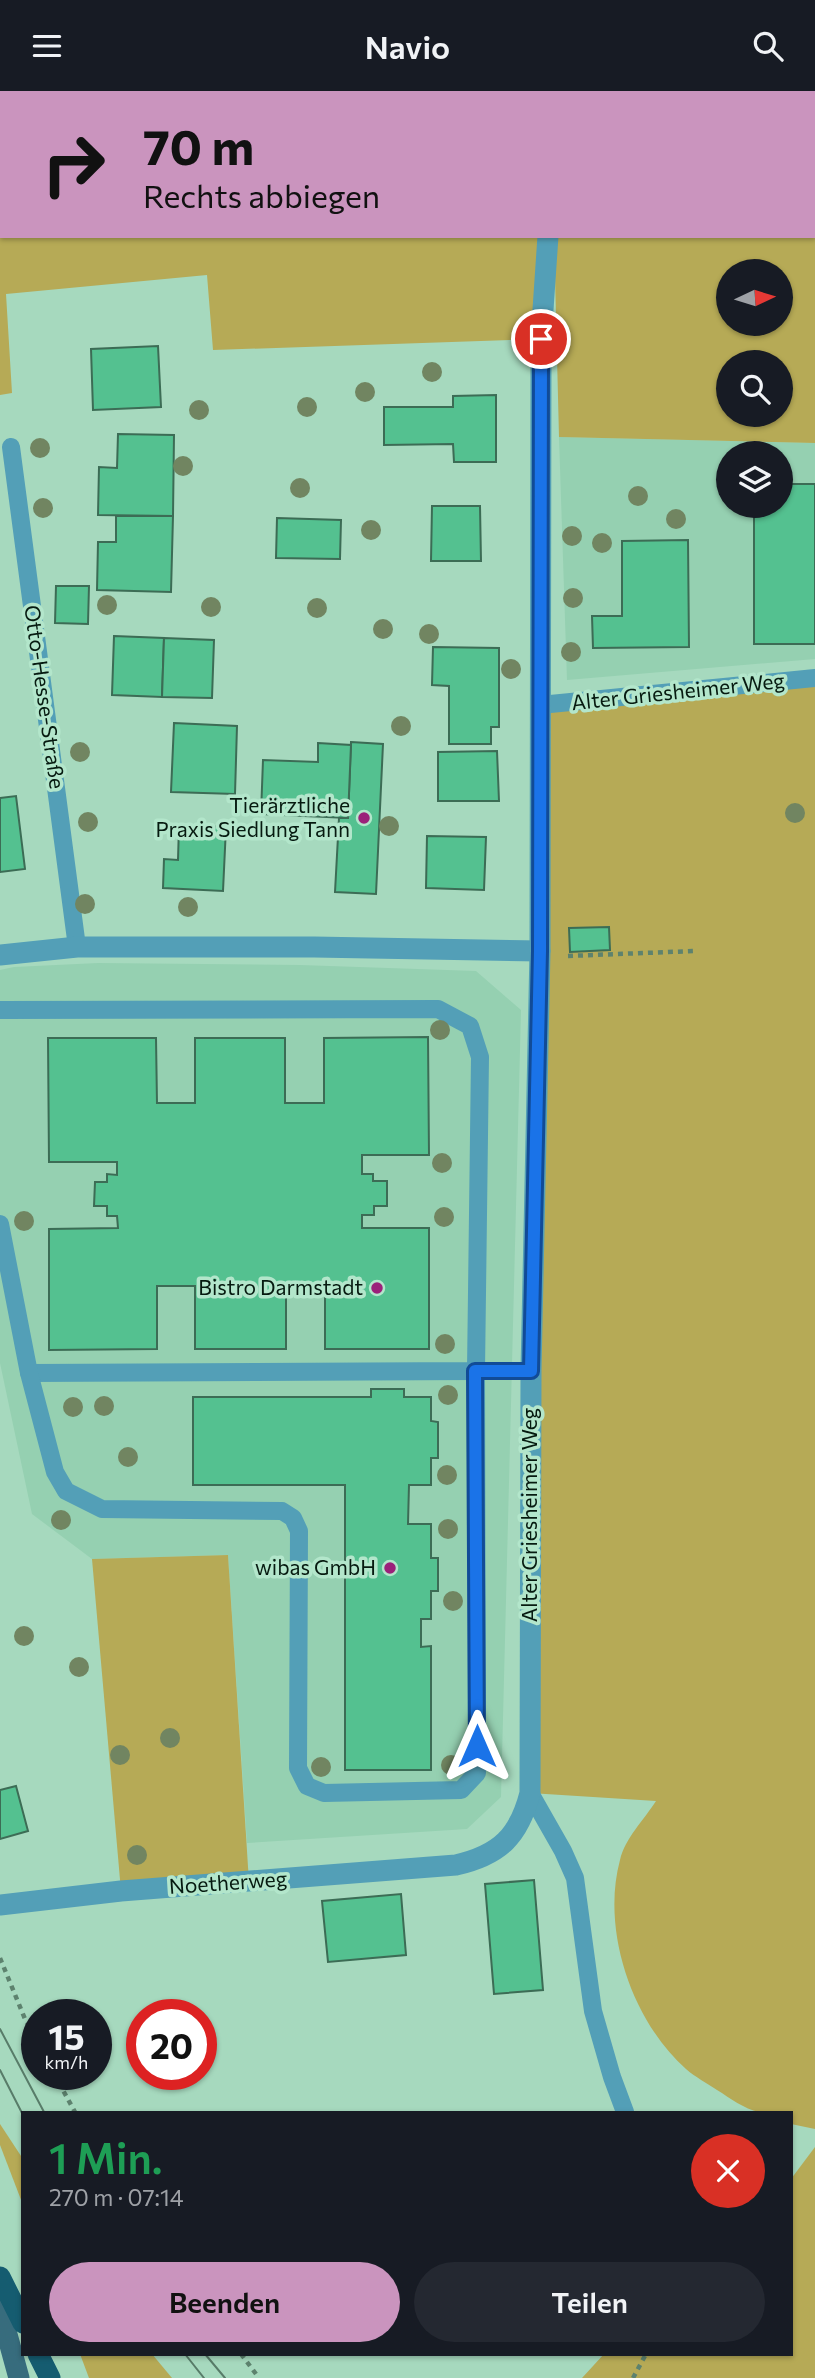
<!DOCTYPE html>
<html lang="de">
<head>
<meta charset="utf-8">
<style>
	:root { --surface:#171b24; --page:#242831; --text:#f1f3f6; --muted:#9ea1a6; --accent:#ca94be }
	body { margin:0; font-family:Commissioner,sans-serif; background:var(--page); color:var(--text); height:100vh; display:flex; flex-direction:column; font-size:26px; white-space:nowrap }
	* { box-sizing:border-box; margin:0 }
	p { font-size:23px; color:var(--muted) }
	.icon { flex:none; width:38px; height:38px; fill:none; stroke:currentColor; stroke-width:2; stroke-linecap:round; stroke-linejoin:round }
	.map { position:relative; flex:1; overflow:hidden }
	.side { position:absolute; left:21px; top:2020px; width:772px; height:245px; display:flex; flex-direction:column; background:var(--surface); border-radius:0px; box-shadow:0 2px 5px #0004 }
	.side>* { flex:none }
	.hud { position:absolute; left:0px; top:0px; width:816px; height:147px; box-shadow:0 2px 5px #0004; background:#ca94be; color:#111; overflow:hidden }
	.needle { width:46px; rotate:86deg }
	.buttons { position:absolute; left:716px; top:168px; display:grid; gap:14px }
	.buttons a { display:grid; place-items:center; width:77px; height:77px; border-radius:50%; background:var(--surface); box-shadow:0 2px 5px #0004; font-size:35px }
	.speed { position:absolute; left:21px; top:1908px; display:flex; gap:14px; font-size:35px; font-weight:700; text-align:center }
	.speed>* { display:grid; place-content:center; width:91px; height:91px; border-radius:50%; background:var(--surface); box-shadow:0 2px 5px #0004; line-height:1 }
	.speed small { font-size:18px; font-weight:400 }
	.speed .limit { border:10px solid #d22; background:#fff; color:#111 }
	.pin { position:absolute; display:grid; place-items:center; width:60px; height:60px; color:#fff; margin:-30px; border:4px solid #fff; border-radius:50%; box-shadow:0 2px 7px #0007 }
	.me { position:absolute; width:77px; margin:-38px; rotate:0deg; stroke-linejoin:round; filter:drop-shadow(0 0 5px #0008) }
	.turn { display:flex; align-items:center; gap:24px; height:147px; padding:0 28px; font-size:32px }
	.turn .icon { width:91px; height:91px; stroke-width:2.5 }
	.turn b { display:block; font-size:49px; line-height:60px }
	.round { display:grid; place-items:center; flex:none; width:74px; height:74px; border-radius:37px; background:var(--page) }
	.summary { display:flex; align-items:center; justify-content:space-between; height:119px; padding:0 28px }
	h1 { font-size:42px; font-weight:600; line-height:52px; color:#1e9e55 }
	.primary-button { display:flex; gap:14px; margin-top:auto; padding:14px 28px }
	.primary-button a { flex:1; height:80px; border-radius:42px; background:var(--accent); color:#111; font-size:28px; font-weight:600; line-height:80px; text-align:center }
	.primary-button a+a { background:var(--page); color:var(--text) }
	header { display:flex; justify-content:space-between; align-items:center; height:91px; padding:0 28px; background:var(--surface); font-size:32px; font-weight:600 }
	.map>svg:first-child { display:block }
	.built { fill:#95d0b1; fill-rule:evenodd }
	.green { fill:#b6aa56; fill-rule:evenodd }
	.building { fill:#54c190; stroke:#3c6c55; stroke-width:2 }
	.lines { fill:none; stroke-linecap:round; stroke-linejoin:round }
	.path { stroke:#5d826e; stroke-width:4.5; stroke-dasharray:5 5; stroke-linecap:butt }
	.service { stroke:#539fb7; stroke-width:18 }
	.minor { stroke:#539fb7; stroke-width:21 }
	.primary { stroke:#376c7d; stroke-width:21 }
	.motorway { stroke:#155c70; stroke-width:21 }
	.tram { stroke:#587c69; stroke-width:2 }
	.tree { fill:#718561 }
	.route-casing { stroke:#114b97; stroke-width:18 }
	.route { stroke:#1a73e8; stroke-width:12 }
	.poi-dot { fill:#9b217a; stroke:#b3e6cb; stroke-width:2.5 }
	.labels { text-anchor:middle; stroke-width:7; stroke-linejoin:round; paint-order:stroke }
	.street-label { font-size:21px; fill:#061a10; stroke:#b3e6cb }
	.poi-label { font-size:21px; fill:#061a10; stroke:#b3e6cb; text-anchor:end }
</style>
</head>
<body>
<header><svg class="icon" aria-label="menu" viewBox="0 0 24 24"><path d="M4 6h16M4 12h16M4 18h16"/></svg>Navio<svg class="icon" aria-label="search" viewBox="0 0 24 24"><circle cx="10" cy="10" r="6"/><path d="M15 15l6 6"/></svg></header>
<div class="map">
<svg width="815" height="2287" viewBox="0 0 815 2287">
	<rect width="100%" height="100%" fill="#a6d9be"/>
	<g class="built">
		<path d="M559,346L815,352V568L567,589ZM728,362H780V415H728Z"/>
		<polygon points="98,872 300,874 476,880 521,919 501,1706 467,1738 247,1752 228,1464 92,1468 32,1423 0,1272 0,879 14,876"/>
	</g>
	<g class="green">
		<path d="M0,0H815V352L559,346L554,145H814V2H2V145H548L541,248L213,259L207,184L6,203L12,302L0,304ZM728,180H780V233H728ZM728,271H780V324H728Z"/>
		<path d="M815,588V2038L791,2033V2021C781,2021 769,2023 759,2021C744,2018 730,2007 717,1999C707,1992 695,1986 686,1978C632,1930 601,1839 620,1769C625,1747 644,1729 656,1710L530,1702L540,614Z"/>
		<polygon points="228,1464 249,1791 121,1800 92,1468"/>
		<polygon points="0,2033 23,2068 23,2114 0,2054"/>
		<polygon points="815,2056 815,2287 582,2287 604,2263 791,2263 791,2088"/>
		<polygon points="80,2263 152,2263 172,2287 89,2287"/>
	</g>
	<g class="building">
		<polygon points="158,255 161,316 93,319 91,258"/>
		<polygon points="496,304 496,371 454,371 453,353 384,354 384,316 453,316 453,305"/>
		<polygon points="118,343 174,344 173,425 98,424 99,376 117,377"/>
		<polygon points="780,393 815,393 815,553 754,553 754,415 780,415"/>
		<polygon points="432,415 480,415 481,470 431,470"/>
		<polygon points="116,425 173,425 171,501 97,499 98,451 116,451"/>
		<polygon points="277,427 341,429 340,468 276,467"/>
		<polygon points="688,449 689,556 593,557 592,525 622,525 622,450"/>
		<polygon points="56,495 89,495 88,533 55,532"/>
		<polygon points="114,545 164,547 162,606 112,604"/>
		<polygon points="164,547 214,549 212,607 162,606"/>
		<polygon points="433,556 499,557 499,636 491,636 491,653 449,653 449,595 432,594"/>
		<polygon points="174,632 237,635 235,703 171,701"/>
		<polygon points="351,651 383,653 376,803 335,801 339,727 348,727"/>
		<polygon points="318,652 351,654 348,727 261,723 263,669 318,671"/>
		<polygon points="497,660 499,710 438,710 438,661"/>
		<polygon points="16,705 25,778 0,781 0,707"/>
		<polygon points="179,734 226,736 223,800 163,797 164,768 178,769"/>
		<polygon points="427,745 486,746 484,799 426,797"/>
		<polygon points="609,836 610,859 570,861 569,837"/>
		<polygon points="428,946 429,1064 362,1064 362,1083 373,1083 373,1090 387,1090 387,1115 374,1115 374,1124 362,1124 362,1137 429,1137 429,1258 325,1258 325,1193 286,1193 286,1258 195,1258 195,1195 157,1195 157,1258 49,1259 49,1138 118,1137 117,1125 107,1125 107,1115 94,1115 95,1091 107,1091 107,1083 117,1084 117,1071 49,1071 48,947 156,947 157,1012 195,1012 195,947 285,947 285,1012 324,1012 324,947"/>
		<polygon points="371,1298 404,1298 404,1306 431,1306 431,1330 438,1331 438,1367 431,1367 431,1394 409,1394 408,1433 431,1433 431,1467 438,1467 438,1500 431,1500 431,1528 421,1528 421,1556 431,1555 431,1679 345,1679 345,1394 193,1394 193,1306 371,1306"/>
		<polygon points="16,1695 28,1740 0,1748 0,1699"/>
		<polygon points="534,1789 543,1899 494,1903 485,1793"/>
		<polygon points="401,1803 406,1864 328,1871 322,1810"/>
	</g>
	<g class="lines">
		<g class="path">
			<polyline points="568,865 694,860"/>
			<polyline points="0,1867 25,1928 37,1950"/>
			<polyline points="54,1983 75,2021"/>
			<polyline points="241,2263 259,2287"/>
			<polyline points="633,2287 646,2263"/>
		</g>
		<g class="service">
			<polyline points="11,356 77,856"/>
			<polyline points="540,614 815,587"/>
			<polyline points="0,919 438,918 470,935 480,966 476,1280 29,1282"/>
			<polyline points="0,1133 29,1282 55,1381 66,1400 102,1418 282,1420 293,1427 299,1440 298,1677 307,1695 324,1702 461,1699 477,1682 476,1280 531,1280"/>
			<polyline points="530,1702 563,1760 575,1787 593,1920 612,1986 625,2021"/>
		</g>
		<g class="minor">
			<polyline points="0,864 77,856 314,856 540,860"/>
			<path d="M0,1814L121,1800L456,1774C500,1764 519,1745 530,1702L531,1280L540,860L541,248L548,145"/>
		</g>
		<polyline class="primary" points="0,2218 19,2287"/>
		<g class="motorway">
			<polyline points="0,2186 23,2232"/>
			<polyline points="38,2263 50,2287"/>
		</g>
		<g class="tram">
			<polyline points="0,1938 44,2021"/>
			<polyline points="0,1979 23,2024"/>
			<polyline points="185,2263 204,2287"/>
			<polyline points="205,2263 225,2287"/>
		</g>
	</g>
	<g class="tree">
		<circle cx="432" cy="281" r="10"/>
		<circle cx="365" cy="301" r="10"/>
		<circle cx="307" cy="316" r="10"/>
		<circle cx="199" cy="319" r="10"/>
		<circle cx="40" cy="357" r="10"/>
		<circle cx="183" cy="375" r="10"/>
		<circle cx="300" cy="397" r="10"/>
		<circle cx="638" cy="405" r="10"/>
		<circle cx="43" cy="417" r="10"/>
		<circle cx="676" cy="428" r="10"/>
		<circle cx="371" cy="439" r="10"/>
		<circle cx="572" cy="445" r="10"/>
		<circle cx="602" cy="452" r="10"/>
		<circle cx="573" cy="507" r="10"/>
		<circle cx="107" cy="514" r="10"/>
		<circle cx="211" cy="516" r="10"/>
		<circle cx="317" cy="517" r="10"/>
		<circle cx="383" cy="538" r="10"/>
		<circle cx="429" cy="543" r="10"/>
		<circle cx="571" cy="561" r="10"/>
		<circle cx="511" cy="578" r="10"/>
		<circle cx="401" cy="635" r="10"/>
		<circle cx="80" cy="661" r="10"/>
		<circle cx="795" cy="722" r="10"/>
		<circle cx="88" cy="731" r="10"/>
		<circle cx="389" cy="735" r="10"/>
		<circle cx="85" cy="813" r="10"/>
		<circle cx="188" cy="816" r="10"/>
		<circle cx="440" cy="939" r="10"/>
		<circle cx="442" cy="1072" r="10"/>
		<circle cx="444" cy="1126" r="10"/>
		<circle cx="24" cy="1130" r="10"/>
		<circle cx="445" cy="1253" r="10"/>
		<circle cx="448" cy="1304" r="10"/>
		<circle cx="104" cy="1315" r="10"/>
		<circle cx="73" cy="1316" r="10"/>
		<circle cx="128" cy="1366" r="10"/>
		<circle cx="447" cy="1384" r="10"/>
		<circle cx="61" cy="1429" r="10"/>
		<circle cx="448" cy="1438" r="10"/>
		<circle cx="453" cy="1510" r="10"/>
		<circle cx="24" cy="1545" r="10"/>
		<circle cx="79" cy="1576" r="10"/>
		<circle cx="170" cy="1647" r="10"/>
		<circle cx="120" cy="1664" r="10"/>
		<circle cx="451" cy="1674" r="10"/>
		<circle cx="321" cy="1676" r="10"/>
		<circle cx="137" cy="1764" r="10"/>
	</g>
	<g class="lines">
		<defs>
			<polyline id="route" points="477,1655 475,1280 531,1280 540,860 541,248"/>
		</defs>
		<use href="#route" class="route-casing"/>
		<use href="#route" class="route"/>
	</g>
	<g class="poi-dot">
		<circle cx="364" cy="727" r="7"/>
		<circle cx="377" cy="1197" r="7"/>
		<circle cx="390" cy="1477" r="7"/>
	</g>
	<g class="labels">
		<g class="street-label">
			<text transform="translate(678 601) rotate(-6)" y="7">Alter Griesheimer Weg</text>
			<text transform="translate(44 606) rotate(82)" y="7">Otto-Hesse-Straße</text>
			<text transform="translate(530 1424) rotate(-90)" y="7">Alter Griesheimer Weg</text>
			<text transform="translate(228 1792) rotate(-4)" y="7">Noetherweg</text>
		</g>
		<g class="poi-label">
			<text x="350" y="722">Tierärztliche<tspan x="350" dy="24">Praxis Siedlung Tann</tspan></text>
			<text x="363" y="1204">Bistro Darmstadt</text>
			<text x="376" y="1484">wibas GmbH</text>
		</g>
	</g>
</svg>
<div class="buttons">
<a><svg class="needle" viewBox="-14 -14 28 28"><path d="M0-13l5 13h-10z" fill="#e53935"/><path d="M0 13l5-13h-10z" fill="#9ea1a6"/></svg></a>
<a><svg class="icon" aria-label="search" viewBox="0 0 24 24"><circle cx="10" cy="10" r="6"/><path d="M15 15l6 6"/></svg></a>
<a><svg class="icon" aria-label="layers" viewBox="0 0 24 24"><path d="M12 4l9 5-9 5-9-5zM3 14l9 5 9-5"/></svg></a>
</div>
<div class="speed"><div>15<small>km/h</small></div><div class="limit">20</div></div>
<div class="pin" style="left:541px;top:248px;background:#d93025"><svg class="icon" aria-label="arrive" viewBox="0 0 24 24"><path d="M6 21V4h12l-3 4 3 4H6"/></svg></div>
<svg class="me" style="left:477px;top:1655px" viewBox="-20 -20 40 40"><path d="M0-17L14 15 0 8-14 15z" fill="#1a73e8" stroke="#fff" stroke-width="4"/></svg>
<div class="hud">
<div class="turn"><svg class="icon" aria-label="right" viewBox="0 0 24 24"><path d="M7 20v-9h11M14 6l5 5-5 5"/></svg><div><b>70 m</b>Rechts abbiegen</div></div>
</div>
<section class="side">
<div class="summary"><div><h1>1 Min.</h1><p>270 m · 07:14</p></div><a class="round" style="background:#d93025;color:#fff"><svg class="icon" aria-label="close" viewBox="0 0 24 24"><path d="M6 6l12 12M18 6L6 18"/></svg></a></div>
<div class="primary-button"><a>Beenden</a><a>Teilen</a></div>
</section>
</div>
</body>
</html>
